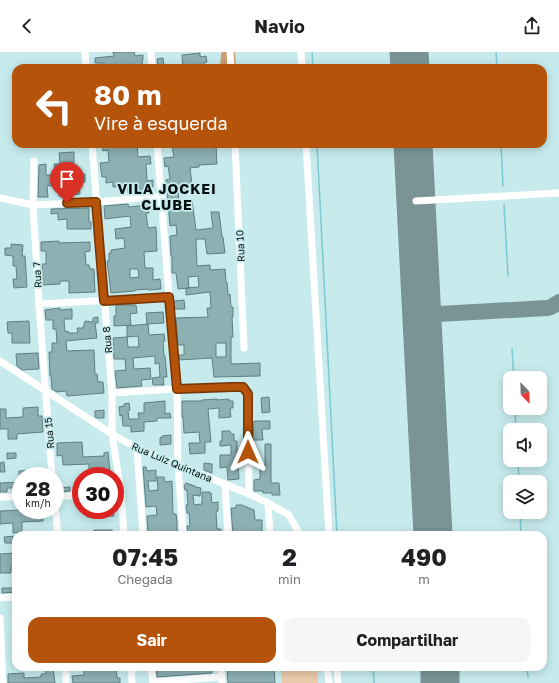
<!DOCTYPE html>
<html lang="pt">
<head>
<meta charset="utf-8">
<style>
	:root { --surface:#fff; --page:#f6f6f6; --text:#202124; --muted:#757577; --accent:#b45309 }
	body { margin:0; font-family:"Golos Text",sans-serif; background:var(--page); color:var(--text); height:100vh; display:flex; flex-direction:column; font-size:15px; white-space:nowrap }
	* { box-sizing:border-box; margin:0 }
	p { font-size:13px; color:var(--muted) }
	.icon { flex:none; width:22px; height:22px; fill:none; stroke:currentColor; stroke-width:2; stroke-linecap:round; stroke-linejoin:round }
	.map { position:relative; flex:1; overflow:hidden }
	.panel { position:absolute; left:12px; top:479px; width:535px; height:140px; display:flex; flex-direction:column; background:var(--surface); border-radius:12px; box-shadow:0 2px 10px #0003 }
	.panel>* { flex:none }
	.hud { position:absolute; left:12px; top:12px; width:535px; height:84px; border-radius:12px; box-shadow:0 2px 10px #0003; background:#b45309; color:#fff; overflow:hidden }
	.needle { width:26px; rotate:157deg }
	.controls { position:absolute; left:503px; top:319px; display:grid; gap:8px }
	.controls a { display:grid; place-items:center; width:44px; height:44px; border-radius:8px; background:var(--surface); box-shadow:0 2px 10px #0003; font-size:20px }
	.speed { position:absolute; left:12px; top:415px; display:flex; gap:8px; font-size:20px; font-weight:700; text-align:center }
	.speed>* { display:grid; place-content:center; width:52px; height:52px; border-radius:50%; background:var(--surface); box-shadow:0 2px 10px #0003; line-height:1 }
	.speed small { font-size:10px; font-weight:400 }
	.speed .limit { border:6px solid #d22; background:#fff; color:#111 }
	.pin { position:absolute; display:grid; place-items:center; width:34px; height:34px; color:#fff; margin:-41px -17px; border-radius:50% 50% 50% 0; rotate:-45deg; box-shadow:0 0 4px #0007 }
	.pin .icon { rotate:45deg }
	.me { position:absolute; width:44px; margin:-22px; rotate:0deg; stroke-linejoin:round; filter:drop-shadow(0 0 3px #0008) }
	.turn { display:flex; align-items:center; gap:14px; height:84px; padding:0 16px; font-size:18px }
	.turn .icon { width:52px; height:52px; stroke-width:2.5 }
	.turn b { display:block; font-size:28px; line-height:34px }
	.eta { display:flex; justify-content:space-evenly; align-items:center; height:68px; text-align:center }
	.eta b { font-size:24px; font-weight:700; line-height:28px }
	.action { display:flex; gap:8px; margin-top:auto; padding:8px 16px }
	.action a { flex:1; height:46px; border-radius:12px; background:var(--accent); color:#fff; font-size:16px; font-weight:700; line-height:46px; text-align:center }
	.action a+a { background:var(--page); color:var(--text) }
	header { display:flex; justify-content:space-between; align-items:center; height:52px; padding:0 16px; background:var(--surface); font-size:18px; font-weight:700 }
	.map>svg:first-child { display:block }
	.green { fill:#eccbad }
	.forest { fill:#ca9d73 }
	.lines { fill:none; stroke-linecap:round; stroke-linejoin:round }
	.stream { stroke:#79c9cf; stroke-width:1.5 }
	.taxiway { stroke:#7a9496; stroke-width:16 }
	.runway { stroke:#7a9496; stroke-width:39 }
	.building { fill:#8db0b3; stroke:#5e7f82; fill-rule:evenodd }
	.minor { stroke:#fff; stroke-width:7 }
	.route-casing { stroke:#753606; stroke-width:10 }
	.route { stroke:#b45309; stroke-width:7 }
	.labels { text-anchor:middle; stroke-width:3.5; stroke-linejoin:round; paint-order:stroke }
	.street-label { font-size:10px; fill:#040f10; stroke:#c7ebed }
	.district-label { font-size:14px; font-weight:bold; letter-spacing:1px; fill:#040f10; stroke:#c7ebed }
</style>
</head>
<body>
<header><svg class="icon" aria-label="back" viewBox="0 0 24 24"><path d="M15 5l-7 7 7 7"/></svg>Navio<svg class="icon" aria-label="share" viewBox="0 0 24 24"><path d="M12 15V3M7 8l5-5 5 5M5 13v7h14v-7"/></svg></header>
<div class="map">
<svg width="559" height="631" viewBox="0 0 559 631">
	<rect width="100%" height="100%" fill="#c7ebed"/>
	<polygon class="green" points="281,615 317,615 318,631 282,631"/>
	<polygon class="forest" points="222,0 235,0 236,16 220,16 221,2"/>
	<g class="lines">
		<g class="stream">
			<polyline points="312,0 313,16"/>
			<polyline points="496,0 497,16"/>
			<polyline points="317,92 337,483"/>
			<polyline points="501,92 503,134"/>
			<polyline points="504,153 508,224"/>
			<polyline points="512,297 514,326"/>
			<polyline points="515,356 516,378"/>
			<polyline points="518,408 519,430"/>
			<polyline points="520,460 521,483"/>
			<polyline points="373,615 374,631"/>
			<polyline points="527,615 528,625"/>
		</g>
		<g class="taxiway">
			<path d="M421,247C425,255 429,260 438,262"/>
			<path d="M423,276C426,268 429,264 438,262L547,256L551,255L559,250"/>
		</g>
		<g class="runway">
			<polyline points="409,0 410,16"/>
			<polyline points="413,92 433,483"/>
			<polyline points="440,615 440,631"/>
		</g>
	</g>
	<g class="building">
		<polygon points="113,0 134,0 135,4 143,3 143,8 142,8 143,16 102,16 102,11 95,11 95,6 114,4"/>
		<polygon points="200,1 200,5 206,4 207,10 204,11 204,16 183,16 182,3"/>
		<polygon points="163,6 164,16 158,16 157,7"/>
		<polygon points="102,92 137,92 138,105 150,104 151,112 146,112 147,129 153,128 153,135 150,135 150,139 128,141 127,134 113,135 113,130 106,131 106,125 102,125 100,111 109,110 108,98 103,99"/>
		<path d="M177,92H189V93L196,92V94L216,93L217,112L199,113V115L190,116L192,133L185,134L186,139H178L179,149L192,148L196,178L213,176L211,160H219L222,185H223L225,201L207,202L205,187H196L197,214L210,213V218L225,217L226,230H227L228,243L230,242L231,255H233V265H232L233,285H231V312L260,311V324L214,325L212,306L179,308V303H184V293H178L176,266L208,265L207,256H211L210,240L186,243V236L199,235L198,224L188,225L189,236L178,237L176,221H172V204H171L170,184L177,183L176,173L170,174L166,128L170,127L168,114L165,115L164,106L174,105L172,94L177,93ZM216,291H226V305H216Z"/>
		<polygon points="74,100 74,111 65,111 67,121 61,122 62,133 47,134 48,145 38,145 39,113 46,112 46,123 56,123 54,112 60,112 59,101"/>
		<polygon points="70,122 85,122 85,130 79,130 80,142 59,144 58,133 71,133"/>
		<path d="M128,152L129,155L148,153L149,161H146L148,176L156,175L157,199L144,200L145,216H153V228L160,227L161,237L148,238V237L135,238V239L111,241L107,209H109V201H111V198L125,196L124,186L116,187L115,177L131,175L130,164L105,167L104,154ZM130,217H138L139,225L130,226Z"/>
		<polygon points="89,156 89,170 91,170 91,177 67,177 67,167 58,168 58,161 51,162 51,157"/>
		<polygon points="59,189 59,191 90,190 90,199 85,200 86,213 89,213 90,217 94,217 95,240 69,241 69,229 60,229 60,232 43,233 42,212 46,212 46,199 41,199 41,190"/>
		<polygon points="11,192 23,193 22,204 25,204 27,235 14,236 13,227 17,227 16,214 13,214 13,204 5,203 5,196 11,196"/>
		<polygon points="184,248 185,257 175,257 174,249"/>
		<polygon points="116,253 136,253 137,261 130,262 131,273 114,274 114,264 116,264"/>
		<polygon points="60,256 60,258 72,257 72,267 64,267 65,280 68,279 69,281 78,281 77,276 83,276 85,269 93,270 93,266 98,265 98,271 95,271 97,286 66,289 67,299 94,298 95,322 97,322 98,330 103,330 104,341 67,344 66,339 57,340 52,337 51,324 50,324 49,300 52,300 52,291 57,291 56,277 53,277 53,268 46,268 45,258"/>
		<polygon points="163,260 164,271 147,272 146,261"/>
		<polygon points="29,269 30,291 12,291 12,281 8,281 7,270"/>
		<path d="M148,272L149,283L164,282L165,289H163L164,304H165L167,325H163L164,333H153L152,326L160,325L159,311L155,312V304L133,306L134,317L150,316L151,327L141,328L142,334L117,336L115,319L126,318L125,307H114L113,286L127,285V274ZM138,284L139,295H128L127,285Z"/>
		<polygon points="38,301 39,317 22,318 17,314 16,302"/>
		<polygon points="269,345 270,360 262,361 261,346"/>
		<polygon points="217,347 217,348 229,347 229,349 233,349 233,356 230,356 231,365 219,366 219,356 208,357 211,390 205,390 205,401 190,402 189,391 200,391 199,380 184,381 183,365 182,365 182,349 202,349 202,348"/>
		<polygon points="165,349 165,362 170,361 171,366 157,366 157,369 144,370 144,379 131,380 131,374 123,374 122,363 120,364 119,355 124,354 124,352 129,351 130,358 128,359 129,367 139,367 138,361 144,361 144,351"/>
		<polygon points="38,355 38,364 42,364 43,380 17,382 17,387 8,387 8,377 0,377 0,357 6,357 6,366 23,365 23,356"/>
		<polygon points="104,358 104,366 97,366 95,365 95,359"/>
		<polygon points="254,369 270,369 270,377 262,377 263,388 253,388"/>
		<polygon points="222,379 230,379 231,382 234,382 234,389 237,389 237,399 239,427 228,428 227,415 220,416 220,403 231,403 231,393 220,394 220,389 222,389"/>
		<polygon points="171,383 171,392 160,393 160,386 162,385 162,384"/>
		<polygon points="82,390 83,405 104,404 104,401 108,400 110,419 105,419 105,421 99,421 99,424 89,424 89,412 63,413 62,403 57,404 57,391"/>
		<polygon points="265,392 271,392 271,431 279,431 280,443 272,443 272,441 263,441 263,439 254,439 254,428 260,427 260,413 265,413"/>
		<polygon points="7,401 16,401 16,406 7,407"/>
		<polygon points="4,410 5,420 0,420 0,411"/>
		<polygon points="204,411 212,412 212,421 204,418"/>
		<polygon points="143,415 146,415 147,419 156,418 156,429 148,429 149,439 158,438 157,425 164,425 165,430 172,429 173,462 176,462 177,470 177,479 174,480 175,483 148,483 147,464 157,463 156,454 146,455"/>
		<polygon points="37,418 37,423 19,424 19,419"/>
		<polygon points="21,430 21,440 16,440 16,436 7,436 7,440 0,440 0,431"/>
		<polygon points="186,431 195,434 195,435 201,436 200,444 193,443 194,453 202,452 202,440 209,440 211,441 212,451 218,450 218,459 216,459 217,477 221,477 221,483 188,483 187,474 190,474 189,461 187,461 186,453 188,453 187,438 185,438 184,434"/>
		<polygon points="70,435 70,439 60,440 60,436"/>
		<polygon points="236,453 242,453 254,458 255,468 262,468 262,479 261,479 261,483 233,483 231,456 236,456"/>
		<polygon points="20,458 43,458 43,469 22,470 22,480 13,481 13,471 0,472 0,459"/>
		<polygon points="87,458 113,458 114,464 87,465"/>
		<rect x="94" y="478" width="18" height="5"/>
		<polygon points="16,484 16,491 5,491 4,485"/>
		<polygon points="16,501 16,512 11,513 11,521 0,521 0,502"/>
		<polygon points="2,536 16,536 16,540 2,541"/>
		<polygon points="45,615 53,615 55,631 8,631 8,622 24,621 24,626 41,625 41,622 46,622"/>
		<polygon points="100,615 116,615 117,626 120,626 120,631 73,631 72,624 84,623 84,616"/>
		<polygon points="156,615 210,615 210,616 212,616 212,621 157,625"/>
		<polygon points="227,615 274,615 275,631 228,631"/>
	</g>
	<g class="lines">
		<g class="minor">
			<polyline points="85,0 86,16"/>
			<polyline points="151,0 152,16"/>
			<polyline points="230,0 231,16"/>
			<polyline points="301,0 302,16"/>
			<polyline points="92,92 112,341 112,382 121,440 124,483"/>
			<polyline points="157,92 169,245 177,337 178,413 183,483"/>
			<polyline points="235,92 244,296"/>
			<polyline points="306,92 329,483"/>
			<polyline points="34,109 33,153 39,252 52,424"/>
			<polyline points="0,146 33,153 97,150 161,144"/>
			<polyline points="416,149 559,141"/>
			<polyline points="39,252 169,245"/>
			<polyline points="0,309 112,382 137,396 249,442 268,451 289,463 300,483"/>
			<polyline points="112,341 177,337 232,335 243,335 248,342 249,442"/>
			<polyline points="137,396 143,483"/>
			<polyline points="225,432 228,483"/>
			<polyline points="0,445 21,445"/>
			<polyline points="55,445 81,443"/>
			<polyline points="268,451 270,483"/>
			<polyline points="55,452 58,483"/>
			<polyline points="0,546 16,545"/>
			<polyline points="0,566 3,631"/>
			<polyline points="66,615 66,631"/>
			<polyline points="131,615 132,631"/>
			<polyline points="151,615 153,631"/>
			<polyline points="221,615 222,631"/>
			<polyline points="327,615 329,631"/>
			<polyline points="337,615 338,631"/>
			<polyline points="153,630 221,625"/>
		</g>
	</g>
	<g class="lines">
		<defs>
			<polyline id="route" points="67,151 96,150 104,249 169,245 177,337 232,335 243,335 248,342 248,400"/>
		</defs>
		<use href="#route" class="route-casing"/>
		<use href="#route" class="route"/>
	</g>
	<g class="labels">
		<g class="street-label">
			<text transform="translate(240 194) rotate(-93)" y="4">Rua 10</text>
			<text transform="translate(37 223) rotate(-93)" y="4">Rua 7</text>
			<text transform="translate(107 288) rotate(-95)" y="4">Rua 8</text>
			<text transform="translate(49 381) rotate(-95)" y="4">Rua 15</text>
			<text transform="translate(172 410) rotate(23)" y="4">Rua Luiz Quintana</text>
		</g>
		<g class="district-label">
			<text x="167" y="142">VILA JOCKEI<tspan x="167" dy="16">CLUBE</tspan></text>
		</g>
	</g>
</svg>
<div class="controls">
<a><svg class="needle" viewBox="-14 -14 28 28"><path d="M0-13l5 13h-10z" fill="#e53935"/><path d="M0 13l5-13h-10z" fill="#757577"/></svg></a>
<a><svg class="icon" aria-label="sound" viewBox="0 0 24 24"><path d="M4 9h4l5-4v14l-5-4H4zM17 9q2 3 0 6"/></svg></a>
<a><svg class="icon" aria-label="layers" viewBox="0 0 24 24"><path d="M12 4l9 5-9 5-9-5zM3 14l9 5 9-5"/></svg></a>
</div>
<div class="speed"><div>28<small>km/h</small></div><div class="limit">30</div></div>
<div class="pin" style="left:67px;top:151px;background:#d93025"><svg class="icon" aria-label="arrive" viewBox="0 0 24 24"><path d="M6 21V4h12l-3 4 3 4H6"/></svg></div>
<svg class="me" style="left:248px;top:400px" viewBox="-20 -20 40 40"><path d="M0-17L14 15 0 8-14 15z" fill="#b45309" stroke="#fff" stroke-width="4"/></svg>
<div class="hud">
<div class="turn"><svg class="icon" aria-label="left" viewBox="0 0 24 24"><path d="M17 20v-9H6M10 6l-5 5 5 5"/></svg><div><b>80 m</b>Vire à esquerda</div></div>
</div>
<section class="panel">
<div class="eta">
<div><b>07:45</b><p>Chegada</p></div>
<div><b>2</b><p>min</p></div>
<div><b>490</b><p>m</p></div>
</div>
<div class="action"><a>Sair</a><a>Compartilhar</a></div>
</section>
</div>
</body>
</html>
